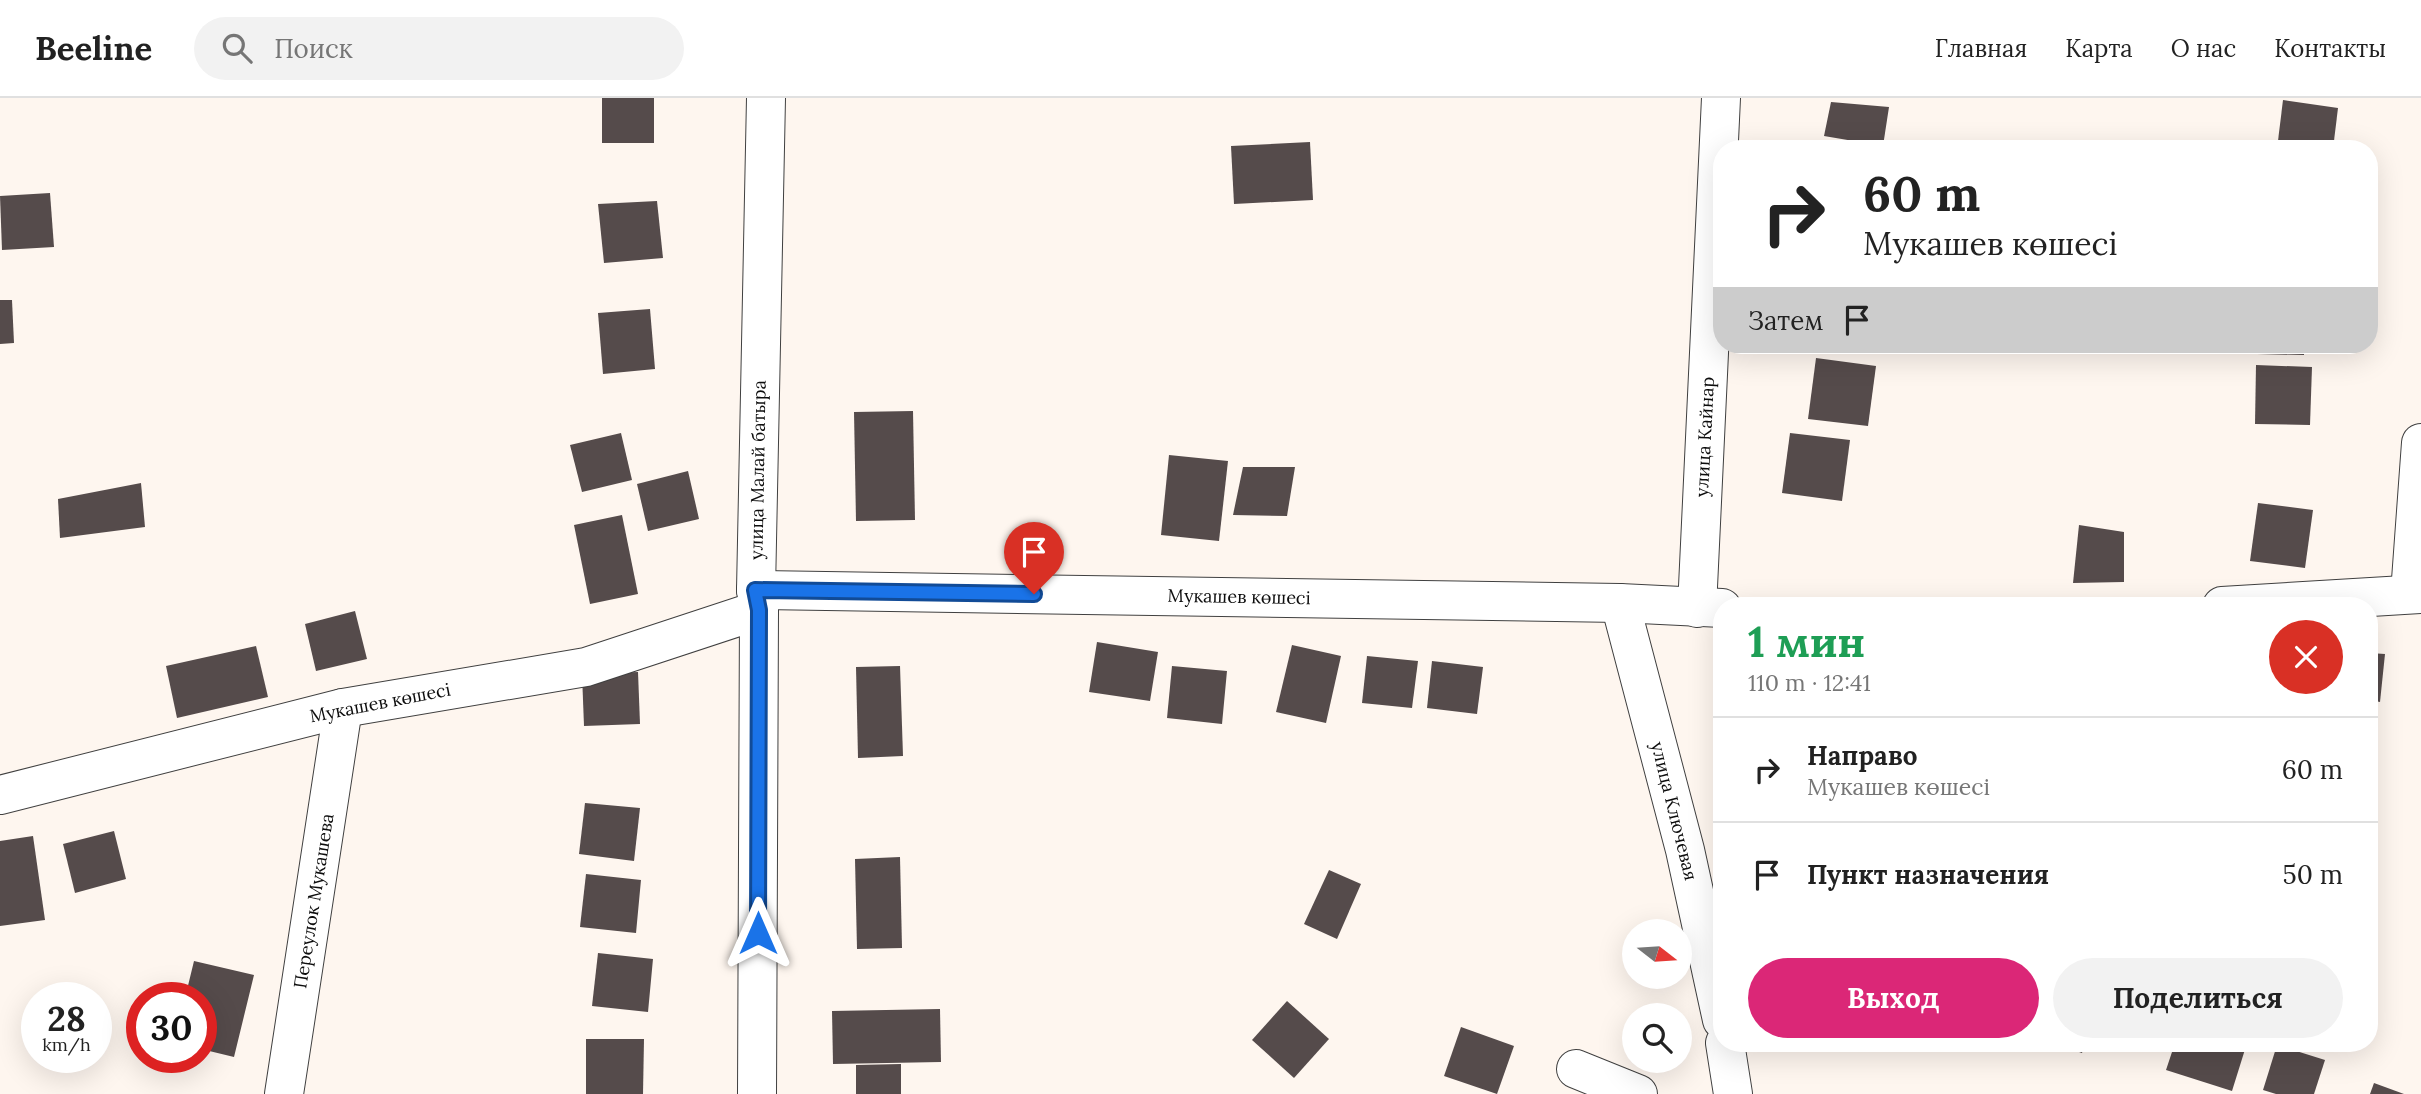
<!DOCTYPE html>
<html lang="ru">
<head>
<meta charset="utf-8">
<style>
	:root { --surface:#fff; --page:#f2f2f2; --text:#222; --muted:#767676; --line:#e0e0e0; --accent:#db2777 }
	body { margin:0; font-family:Lora,serif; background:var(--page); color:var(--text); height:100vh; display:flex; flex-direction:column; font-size:26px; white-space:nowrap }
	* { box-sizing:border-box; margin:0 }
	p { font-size:23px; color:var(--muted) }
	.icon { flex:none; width:38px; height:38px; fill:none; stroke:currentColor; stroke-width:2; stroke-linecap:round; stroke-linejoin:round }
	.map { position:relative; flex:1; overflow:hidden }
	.details { position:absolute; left:1713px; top:499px; width:665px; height:455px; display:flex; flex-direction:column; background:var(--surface); border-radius:28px; box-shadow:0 7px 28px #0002 }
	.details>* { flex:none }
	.guide { position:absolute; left:1713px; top:42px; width:665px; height:214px; border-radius:28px; box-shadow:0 7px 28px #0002; background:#fff; color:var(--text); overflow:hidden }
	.needle { width:46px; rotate:107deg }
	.tools { position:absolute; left:1622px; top:821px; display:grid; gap:14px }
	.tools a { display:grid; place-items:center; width:70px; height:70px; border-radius:50%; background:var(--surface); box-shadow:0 7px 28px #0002; font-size:35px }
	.speed { position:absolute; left:21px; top:884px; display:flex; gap:14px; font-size:35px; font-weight:700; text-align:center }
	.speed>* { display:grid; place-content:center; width:91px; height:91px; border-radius:50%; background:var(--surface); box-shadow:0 7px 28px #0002; line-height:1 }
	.speed small { font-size:18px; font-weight:400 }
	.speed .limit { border:10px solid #d22; background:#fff; color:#111 }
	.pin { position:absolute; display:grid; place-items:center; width:60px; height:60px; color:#fff; margin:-72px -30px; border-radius:50% 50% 50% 0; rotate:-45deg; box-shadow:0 0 7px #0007 }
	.pin .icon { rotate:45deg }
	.me { position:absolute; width:77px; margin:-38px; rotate:0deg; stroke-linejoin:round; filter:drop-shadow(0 0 5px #0008) }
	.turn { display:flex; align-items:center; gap:24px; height:147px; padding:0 35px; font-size:32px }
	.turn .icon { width:91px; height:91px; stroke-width:2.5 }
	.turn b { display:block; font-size:49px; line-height:60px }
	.then { display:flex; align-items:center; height:66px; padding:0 35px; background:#0003; gap:14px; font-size:26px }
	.round { display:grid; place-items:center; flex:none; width:74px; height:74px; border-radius:37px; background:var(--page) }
	.summary { display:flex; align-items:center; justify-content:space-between; height:119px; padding:0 35px }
	h1 { font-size:42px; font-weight:800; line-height:52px; color:#1e9e55 }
	.cta { display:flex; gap:14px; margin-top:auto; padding:14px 35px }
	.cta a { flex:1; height:80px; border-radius:42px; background:var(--accent); color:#fff; font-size:28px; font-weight:800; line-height:80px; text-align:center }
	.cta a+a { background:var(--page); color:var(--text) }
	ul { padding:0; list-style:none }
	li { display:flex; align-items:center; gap:21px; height:105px; padding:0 35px; border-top:2px solid var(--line) }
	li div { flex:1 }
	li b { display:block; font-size:26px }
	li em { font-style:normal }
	header { display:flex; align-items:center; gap:42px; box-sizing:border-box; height:98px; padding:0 35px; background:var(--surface); border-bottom:2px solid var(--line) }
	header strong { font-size:33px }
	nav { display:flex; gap:38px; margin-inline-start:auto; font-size:24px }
	.search { width:490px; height:63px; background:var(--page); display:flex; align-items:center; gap:18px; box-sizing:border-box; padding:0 24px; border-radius:38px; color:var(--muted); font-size:26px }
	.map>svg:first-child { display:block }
	.building { fill:#554b4b }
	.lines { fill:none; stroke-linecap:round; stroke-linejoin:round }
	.minor-casing { stroke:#404040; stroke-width:40 }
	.minor { stroke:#fff; stroke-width:38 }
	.route-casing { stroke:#114b97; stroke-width:18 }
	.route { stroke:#1a73e8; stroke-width:12 }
	.labels { text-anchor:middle; stroke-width:7; stroke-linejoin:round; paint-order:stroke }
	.street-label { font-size:18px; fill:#0d0d0d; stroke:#fff }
</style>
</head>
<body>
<header>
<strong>Beeline</strong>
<div class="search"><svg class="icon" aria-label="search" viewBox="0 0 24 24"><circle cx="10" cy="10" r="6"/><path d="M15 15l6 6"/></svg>Поиск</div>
<nav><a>Главная</a><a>Карта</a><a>О нас</a><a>Контакты</a></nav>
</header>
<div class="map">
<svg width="2421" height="996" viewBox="0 0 2421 996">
	<rect width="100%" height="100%" fill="#fef6ef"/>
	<g class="building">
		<rect x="602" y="0" width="52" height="45"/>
		<polygon points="2283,2 2338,10 2333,51 2277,51"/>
		<polygon points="1831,4 1889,9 1883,48 1824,38"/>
		<polygon points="1310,44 1313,102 1234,106 1231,48"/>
		<polygon points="50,95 54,149 2,152 0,98"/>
		<polygon points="657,103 663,160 604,165 598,106"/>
		<polygon points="0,202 12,202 14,245 0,246"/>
		<polygon points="650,211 655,271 603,276 598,215"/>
		<polygon points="2257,247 2304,247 2304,257 2257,256"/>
		<polygon points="1816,260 1876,268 1868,328 1808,321"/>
		<polygon points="2256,267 2312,269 2310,327 2255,326"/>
		<polygon points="913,313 915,422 856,423 854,314"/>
		<polygon points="621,335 632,382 582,394 570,347"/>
		<polygon points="1790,335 1850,342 1842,403 1782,395"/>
		<polygon points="1169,357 1228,363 1219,443 1161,437"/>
		<polygon points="1243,369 1295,369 1287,418 1233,417"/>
		<polygon points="688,373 699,421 648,433 637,386"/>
		<polygon points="141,385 145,429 60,440 58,401"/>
		<polygon points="2258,405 2313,412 2305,470 2250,463"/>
		<polygon points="622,417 638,496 590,506 574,427"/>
		<polygon points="2079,427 2124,434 2124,484 2073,485"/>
		<polygon points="355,513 367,561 316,573 305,526"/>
		<polygon points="1097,544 1158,554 1150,603 1089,594"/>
		<polygon points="1292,547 1341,558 1326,625 1276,614"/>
		<polygon points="256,548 268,599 177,620 166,568"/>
		<polygon points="2370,555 2385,556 2380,604 2370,602"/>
		<polygon points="1367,558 1418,563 1412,610 1362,605"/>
		<polygon points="1432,563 1483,569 1477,616 1427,610"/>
		<polygon points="900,568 903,658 858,660 856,569"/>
		<polygon points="1172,568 1227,573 1222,626 1167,620"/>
		<polygon points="638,574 640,626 584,628 582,576"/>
		<polygon points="585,705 640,710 634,763 579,756"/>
		<polygon points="114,733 126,781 75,795 63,746"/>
		<polygon points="33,738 45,822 0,828 0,743"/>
		<polygon points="900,759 902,850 857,851 855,761"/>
		<polygon points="1329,772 1361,786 1337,841 1304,826"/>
		<polygon points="586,776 641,782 636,835 580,829"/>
		<polygon points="598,855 653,861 648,914 592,908"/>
		<polygon points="194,863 254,877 234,959 201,951 201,900 185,900"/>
		<polygon points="1287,903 1329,941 1294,980 1252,942"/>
		<polygon points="940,911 941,964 833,966 832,913"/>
		<polygon points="1461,929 1514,948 1497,996 1444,978"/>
		<polygon points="586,941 644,941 643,996 586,996"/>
		<polygon points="2053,945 2085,945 2082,955"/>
		<polygon points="2175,945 2247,945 2232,993 2166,972"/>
		<polygon points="2277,947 2325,962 2314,996 2276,996 2263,992"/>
		<polygon points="901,966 901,996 856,996 856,967"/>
		<polygon points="2374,985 2404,996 2370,996"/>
	</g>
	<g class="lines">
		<defs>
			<g id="minor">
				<polyline points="756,492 1620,505 1722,510"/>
				<polyline points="2410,496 2421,345"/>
				<polyline points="1620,505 1685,752 1722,922"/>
				<polyline points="2222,508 2421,496"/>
				<polyline points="1697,510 1721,0"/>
				<polyline points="0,697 343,610 586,569 759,512"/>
				<polyline points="1725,945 1733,996"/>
				<polyline points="1576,971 1638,996"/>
				<polyline points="284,996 343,610"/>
				<polyline points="757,996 759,512 756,492 766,0"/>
			</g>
		</defs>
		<use href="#minor" class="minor-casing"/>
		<use href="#minor" class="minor"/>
	</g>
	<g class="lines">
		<defs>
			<polyline id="route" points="758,835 759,512 755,492 1034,496"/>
		</defs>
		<use href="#route" class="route-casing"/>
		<use href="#route" class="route"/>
	</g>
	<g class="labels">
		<g class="street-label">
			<text transform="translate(1705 339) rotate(-87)" y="6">улица Кайнар</text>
			<text transform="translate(758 372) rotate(-89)" y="6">улица Малай батыра</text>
			<text transform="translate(1239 499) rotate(1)" y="6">Мукашев көшесі</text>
			<text transform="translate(380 605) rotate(-11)" y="6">Мукашев көшесі</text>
			<text transform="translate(1674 713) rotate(76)" y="6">улица Ключевая</text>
			<text transform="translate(314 803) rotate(-81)" y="6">Переулок Мукашева</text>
		</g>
	</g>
</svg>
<div class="tools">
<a><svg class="needle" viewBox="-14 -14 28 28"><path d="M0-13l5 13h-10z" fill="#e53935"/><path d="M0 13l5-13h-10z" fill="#767676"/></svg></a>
<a><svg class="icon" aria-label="search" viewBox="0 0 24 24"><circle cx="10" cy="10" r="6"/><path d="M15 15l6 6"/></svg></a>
</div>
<div class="speed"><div>28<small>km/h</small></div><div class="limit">30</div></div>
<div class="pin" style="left:1034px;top:496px;background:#d93025"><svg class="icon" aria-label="arrive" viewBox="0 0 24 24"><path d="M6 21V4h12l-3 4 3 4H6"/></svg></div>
<svg class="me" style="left:758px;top:835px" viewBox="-20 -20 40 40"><path d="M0-17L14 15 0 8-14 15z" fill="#1a73e8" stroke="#fff" stroke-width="4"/></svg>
<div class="guide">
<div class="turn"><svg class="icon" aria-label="right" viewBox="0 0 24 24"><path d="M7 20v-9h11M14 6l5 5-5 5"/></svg><div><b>60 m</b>Мукашев көшесі</div></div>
<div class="then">Затем<svg class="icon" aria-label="arrive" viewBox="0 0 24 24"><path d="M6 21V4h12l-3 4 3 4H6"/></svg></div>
</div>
<section class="details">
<div class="summary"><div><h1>1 мин</h1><p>110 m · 12:41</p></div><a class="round" style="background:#d93025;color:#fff"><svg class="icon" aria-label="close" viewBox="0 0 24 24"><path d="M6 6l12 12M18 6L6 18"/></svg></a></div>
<ul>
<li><svg class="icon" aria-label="right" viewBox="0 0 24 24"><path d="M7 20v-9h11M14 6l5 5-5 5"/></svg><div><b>Направо</b><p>Мукашев көшесі</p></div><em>60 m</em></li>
<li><svg class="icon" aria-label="arrive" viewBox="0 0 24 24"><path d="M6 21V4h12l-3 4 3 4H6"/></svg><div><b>Пункт назначения</b></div><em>50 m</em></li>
</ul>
<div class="cta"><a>Выход</a><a>Поделиться</a></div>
</section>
</div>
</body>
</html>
